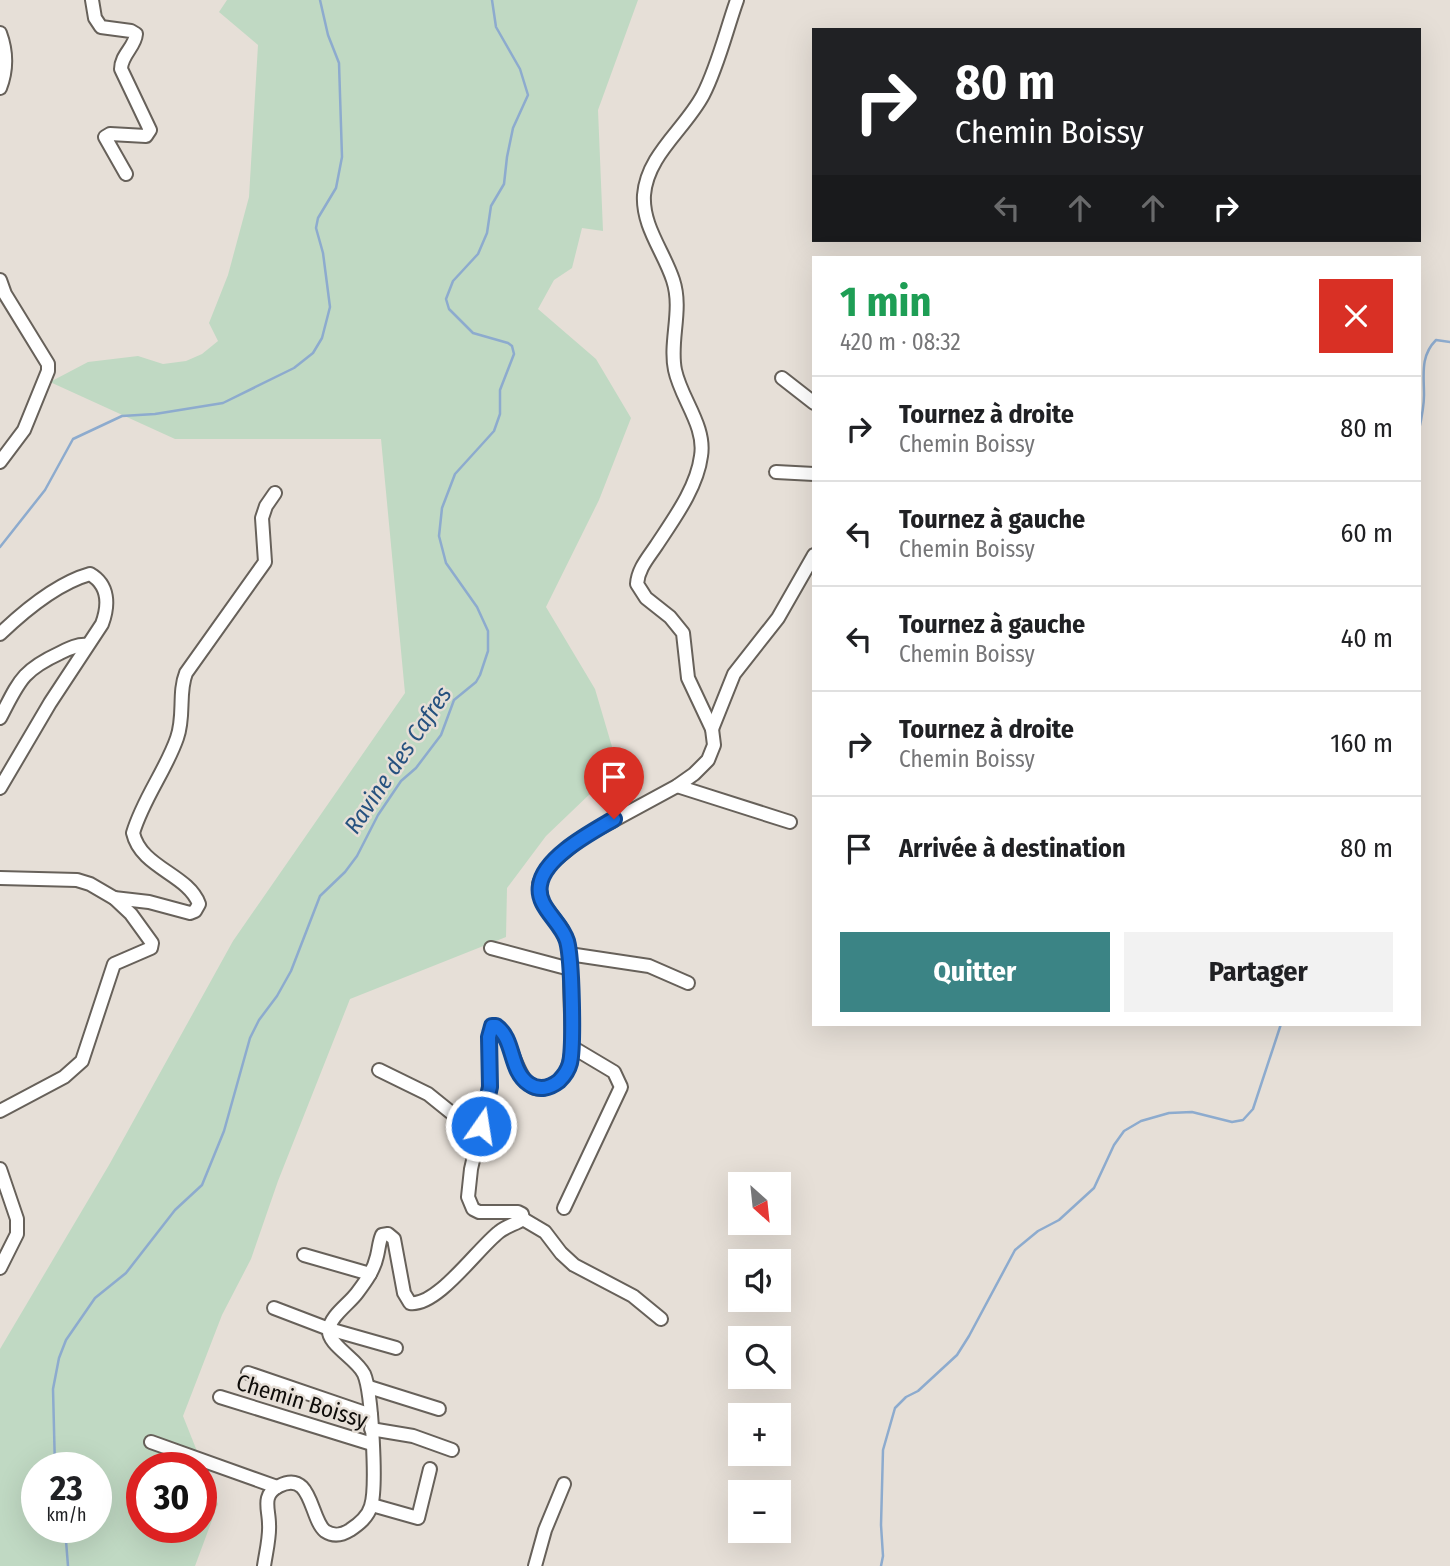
<!DOCTYPE html>
<html lang="fr">
<head>
<meta charset="utf-8">
<style>
	:root { --surface:#fff; --page:#f2f2f2; --text:#202124; --muted:#757577; --line:#e0e0e0; --accent:#3b8485 }
	body { margin:0; font-family:"Fira Sans Condensed",sans-serif; background:var(--page); color:var(--text); height:100vh; display:flex; flex-direction:column; font-size:26px; white-space:nowrap }
	* { box-sizing:border-box; margin:0 }
	p { font-size:23px; color:var(--muted) }
	.icon { flex:none; width:38px; height:38px; fill:none; stroke:currentColor; stroke-width:2; stroke-linecap:round; stroke-linejoin:round }
	.map { position:relative; flex:1; overflow:hidden }
	.details { position:absolute; left:812px; top:256px; width:609px; height:770px; display:flex; flex-direction:column; background:var(--surface); border-radius:0px; box-shadow:0 7px 28px #0002 }
	.details>* { flex:none }
	.guide { position:absolute; left:812px; top:28px; width:609px; height:214px; border-radius:0px; box-shadow:0 7px 28px #0002; background:#202124; color:#fff; overflow:hidden }
	.needle { width:46px; rotate:153deg }
	.fabs { position:absolute; left:728px; top:1172px; display:grid; gap:14px }
	.fabs a { display:grid; place-items:center; width:63px; height:63px; border-radius:0px; background:var(--surface); box-shadow:0 7px 28px #0002; font-size:35px }
	.speed { position:absolute; left:21px; top:1452px; display:flex; gap:14px; font-size:35px; font-weight:700; text-align:center }
	.speed>* { display:grid; place-content:center; width:91px; height:91px; border-radius:50%; background:var(--surface); box-shadow:0 7px 28px #0002; line-height:1 }
	.speed small { font-size:18px; font-weight:400 }
	.speed .limit { border:10px solid #d22; background:#fff; color:#111 }
	.pin { position:absolute; display:grid; place-items:center; width:60px; height:60px; color:#fff; margin:-72px -30px; border-radius:50% 50% 50% 0; rotate:-45deg; box-shadow:0 0 7px #0007 }
	.pin .icon { rotate:45deg }
	.me { position:absolute; width:77px; margin:-38px; rotate:13deg; stroke-linejoin:round; filter:drop-shadow(0 0 5px #0008) }
	.turn { display:flex; align-items:center; gap:24px; height:147px; padding:0 28px; font-size:32px }
	.turn .icon { width:91px; height:91px; stroke-width:2.5 }
	.turn b { display:block; font-size:49px; line-height:60px }
	.lanes { display:flex; align-items:center; height:66px; padding:0 28px; background:#0003; justify-content:center; gap:35px; direction:ltr }
	.lanes .off { opacity:.35 }
	.round { display:grid; place-items:center; flex:none; width:74px; height:74px; border-radius:0px; background:var(--page) }
	.summary { display:flex; align-items:center; justify-content:space-between; height:119px; padding:0 28px }
	h1 { font-size:42px; font-weight:700; line-height:52px; color:#1e9e55 }
	.cta { display:flex; gap:14px; margin-top:auto; padding:14px 28px }
	.cta a { flex:1; height:80px; border-radius:0px; background:var(--accent); color:#fff; font-size:28px; font-weight:700; line-height:80px; text-align:center }
	.cta a+a { background:var(--page); color:var(--text) }
	ul { padding:0; list-style:none }
	li { display:flex; align-items:center; gap:21px; height:105px; padding:0 28px; border-top:2px solid var(--line) }
	li div { flex:1 }
	li b { display:block; font-size:26px }
	li em { font-style:normal }
	.map>svg:first-child { display:block }
	.green { fill:#c0d9c3; fill-rule:evenodd }
	.lines { fill:none; stroke-linecap:round; stroke-linejoin:round }
	.stream { stroke:#8dabce; stroke-width:2.5 }
	.minor-casing { stroke:#67615a; stroke-width:16 }
	.minor { stroke:#fff; stroke-width:12 }
	.route-casing { stroke:#114b97; stroke-width:18 }
	.route { stroke:#1a73e8; stroke-width:12 }
	.labels { text-anchor:middle; stroke-width:5; stroke-linejoin:round; paint-order:stroke }
	.street-label { font-size:23px; fill:#0e0c09; stroke:#e6dfd7 }
	.water-label { font-size:24px; font-style:italic; fill:#26517f; stroke:#e6dfd7 }
</style>
</head>
<body>
<div class="map">
<svg width="1450" height="1566" viewBox="0 0 1450 1566">
	<rect width="100%" height="100%" fill="#e6dfd7"/>
	<path class="green" d="M227,0H638L598,110L603,231L582,228L572,268L554,280L538,309L596,359L631,418L599,500L546,607L595,689L618,767L546,836L507,888L506,937L350,999L278,1181L251,1259L222,1315L183,1416L218,1504L195,1566H0V1349L109,1165L233,941L405,693L381,439H175L50,382L88,362L138,356L163,364L186,361L202,354L218,341L209,323L228,275L249,197L258,45L219,12ZM37,1468H96V1528H37ZM142,1468H201V1528H142Z"/>
	<g class="lines">
		<g class="stream">
			<path d="M1419,430C1421,421 1424,403 1424,395C1424,375 1420,356 1436,340L1450,342"/>
			<polyline points="0,547 45,490 73,439 122,416 155,414 223,403 294,368 313,353 322,338 330,307 323,253 316,228 318,218 336,188 342,157 339,63 328,35 320,0"/>
			<polyline points="55,1468 53,1389 59,1358 66,1340 95,1298 126,1273 175,1210 202,1185 224,1131 250,1038 259,1020 277,996 291,971 320,896 345,872 357,856 378,815 401,781 416,768 441,735 454,700 476,682 480,675 488,651 488,631 477,607 446,563 439,536 442,508 455,474 494,431 500,414 500,390 514,354 512,346 508,343 473,333 449,309 446,299 453,281 478,254 487,233 491,206 504,184 507,157 513,128 528,95 520,69 496,27 492,0"/>
			<polyline points="65,1528 68,1566"/>
			<polyline points="881,1566 883,1556 881,1525 883,1450 895,1408 906,1397 918,1391 957,1355 969,1336 1015,1250 1038,1231 1059,1220 1094,1188 1114,1145 1124,1131 1141,1121 1169,1113 1192,1112 1232,1122 1243,1120 1253,1109 1281,1024"/>
		</g>
		<defs>
			<g id="minor">
				<path d="M92,0L95,18L101,27L131,31L136,34C135,47 121,55 121,69L150,130L146,136L110,134L105,137L126,174"/>
				<path d="M0,33C7,52 7,70 0,88"/>
				<polyline points="0,280 5,294 48,364 48,371 24,430 0,462"/>
				<polyline points="782,378 814,403"/>
				<polyline points="776,472 814,474"/>
				<path d="M0,634C24,611 58,583 90,574C109,585 109,605 102,624L50,703L0,788"/>
				<path d="M0,718C19,682 21,671 60,653C68,649 77,644 87,645"/>
				<polyline points="712,729 734,674 778,618 814,555"/>
				<polyline points="677,786 790,822"/>
				<polyline points="0,878 77,880 90,884 114,898 131,914 152,943 151,948 114,964 82,1061 64,1077 0,1111"/>
				<path d="M114,898L149,902L190,913L195,911L199,904C188,874 141,868 133,833C143,799 166,770 177,738C185,716 178,693 186,673L265,562L262,518L266,506L275,493"/>
				<polyline points="491,948 570,969"/>
				<polyline points="569,954 649,966 688,983"/>
				<polyline points="379,1070 428,1094 464,1123 476,1146"/>
				<polyline points="0,1169 17,1219 17,1234 0,1268"/>
				<polyline points="564,1208 621,1087 614,1072 572,1047"/>
				<polyline points="523,1219 545,1232 561,1253 574,1265 633,1296 661,1319"/>
				<polyline points="304,1255 370,1274"/>
				<polyline points="274,1308 329,1329 396,1348"/>
				<polyline points="248,1373 371,1415"/>
				<polyline points="369,1387 439,1409"/>
				<polyline points="220,1397 372,1444"/>
				<polyline points="371,1429 413,1436 452,1450"/>
				<polyline points="151,1442 277,1487"/>
				<polyline points="372,1505 418,1518 430,1469"/>
				<path d="M264,1566C266,1552 270,1537 269,1524C269,1509 261,1495 279,1486C312,1469 310,1519 325,1531C334,1537 342,1535 350,1530C359,1524 368,1517 371,1506C377,1488 372,1392 364,1374C357,1359 327,1344 329,1330C330,1316 349,1304 357,1293C366,1281 374,1270 377,1256C379,1248 379,1242 382,1235L388,1234L394,1239L404,1293L410,1303C437,1307 478,1248 499,1232C506,1226 516,1224 523,1219L522,1214L518,1212H479L473,1209L468,1197L471,1169L490,1087L489,1037L492,1026H496C516,1039 516,1105 553,1085C568,1077 570,1062 572,1047L569,948L562,929L542,902L539,884L542,877L551,863L583,837L677,786L694,774L708,760L714,745L712,729L688,678L683,633L670,617L646,598L637,584C638,569 648,558 656,546C673,520 697,488 701,456C706,426 681,399 675,370C669,341 683,310 673,280C664,252 642,226 644,195C647,155 685,129 703,95C718,66 726,31 737,0"/>
				<polyline points="535,1566 545,1530 564,1484"/>
			</g>
		</defs>
		<use href="#minor" class="minor-casing"/>
		<use href="#minor" class="minor"/>
	</g>
	<g class="lines">
		<defs>
			<path id="route" d="M481,1126L490,1087L489,1037L492,1026H496C515,1039 509,1071 529,1084C539,1091 550,1088 559,1081C564,1076 568,1071 570,1063C574,1045 572,959 567,941C561,921 536,907 540,885C544,857 592,832 614,819"/>
		</defs>
		<use href="#route" class="route-casing"/>
		<use href="#route" class="route"/>
	</g>
	<g class="labels">
		<g class="street-label">
			<text transform="translate(302 1401) rotate(17)" y="8">Chemin Boissy</text>
		</g>
		<g class="water-label">
			<text transform="translate(398 760) rotate(-56)" y="8">Ravine des Cafres</text>
		</g>
	</g>
</svg>
<div class="fabs">
<a><svg class="needle" viewBox="-14 -14 28 28"><path d="M0-13l5 13h-10z" fill="#e53935"/><path d="M0 13l5-13h-10z" fill="#757577"/></svg></a>
<a><svg class="icon" aria-label="sound" viewBox="0 0 24 24"><path d="M4 9h4l5-4v14l-5-4H4zM17 9q2 3 0 6"/></svg></a>
<a><svg class="icon" aria-label="search" viewBox="0 0 24 24"><circle cx="10" cy="10" r="6"/><path d="M15 15l6 6"/></svg></a>
<a>+</a>
<a>−</a>
</div>
<div class="speed"><div>23<small>km/h</small></div><div class="limit">30</div></div>
<div class="pin" style="left:614px;top:819px;background:#d93025"><svg class="icon" aria-label="arrive" viewBox="0 0 24 24"><path d="M6 21V4h12l-3 4 3 4H6"/></svg></div>
<svg class="me" style="left:481px;top:1126px" viewBox="-20 -20 40 40"><circle r="17" fill="#1a73e8" stroke="#fff" stroke-width="3"/><path d="M0-11L8 9 0 5-8 9z" fill="#fff"/></svg>
<div class="guide">
<div class="turn"><svg class="icon" aria-label="right" viewBox="0 0 24 24"><path d="M7 20v-9h11M14 6l5 5-5 5"/></svg><div><b>80 m</b>Chemin Boissy</div></div>
<div class="lanes"><svg class="icon off" aria-label="left" viewBox="0 0 24 24"><path d="M17 20v-9H6M10 6l-5 5 5 5"/></svg><svg class="icon off" aria-label="ahead" viewBox="0 0 24 24"><path d="M12 20V5M6 11l6-6 6 6"/></svg><svg class="icon off" aria-label="ahead" viewBox="0 0 24 24"><path d="M12 20V5M6 11l6-6 6 6"/></svg><svg class="icon" aria-label="right" viewBox="0 0 24 24"><path d="M7 20v-9h11M14 6l5 5-5 5"/></svg></div>
</div>
<section class="details">
<div class="summary"><div><h1>1 min</h1><p>420 m · 08:32</p></div><a class="round" style="background:#d93025;color:#fff"><svg class="icon" aria-label="close" viewBox="0 0 24 24"><path d="M6 6l12 12M18 6L6 18"/></svg></a></div>
<ul>
<li><svg class="icon" aria-label="right" viewBox="0 0 24 24"><path d="M7 20v-9h11M14 6l5 5-5 5"/></svg><div><b>Tournez à droite</b><p>Chemin Boissy</p></div><em>80 m</em></li>
<li><svg class="icon" aria-label="left" viewBox="0 0 24 24"><path d="M17 20v-9H6M10 6l-5 5 5 5"/></svg><div><b>Tournez à gauche</b><p>Chemin Boissy</p></div><em>60 m</em></li>
<li><svg class="icon" aria-label="left" viewBox="0 0 24 24"><path d="M17 20v-9H6M10 6l-5 5 5 5"/></svg><div><b>Tournez à gauche</b><p>Chemin Boissy</p></div><em>40 m</em></li>
<li><svg class="icon" aria-label="right" viewBox="0 0 24 24"><path d="M7 20v-9h11M14 6l5 5-5 5"/></svg><div><b>Tournez à droite</b><p>Chemin Boissy</p></div><em>160 m</em></li>
<li><svg class="icon" aria-label="arrive" viewBox="0 0 24 24"><path d="M6 21V4h12l-3 4 3 4H6"/></svg><div><b>Arrivée à destination</b></div><em>80 m</em></li>
</ul>
<div class="cta"><a>Quitter</a><a>Partager</a></div>
</section>
</div>
</body>
</html>
